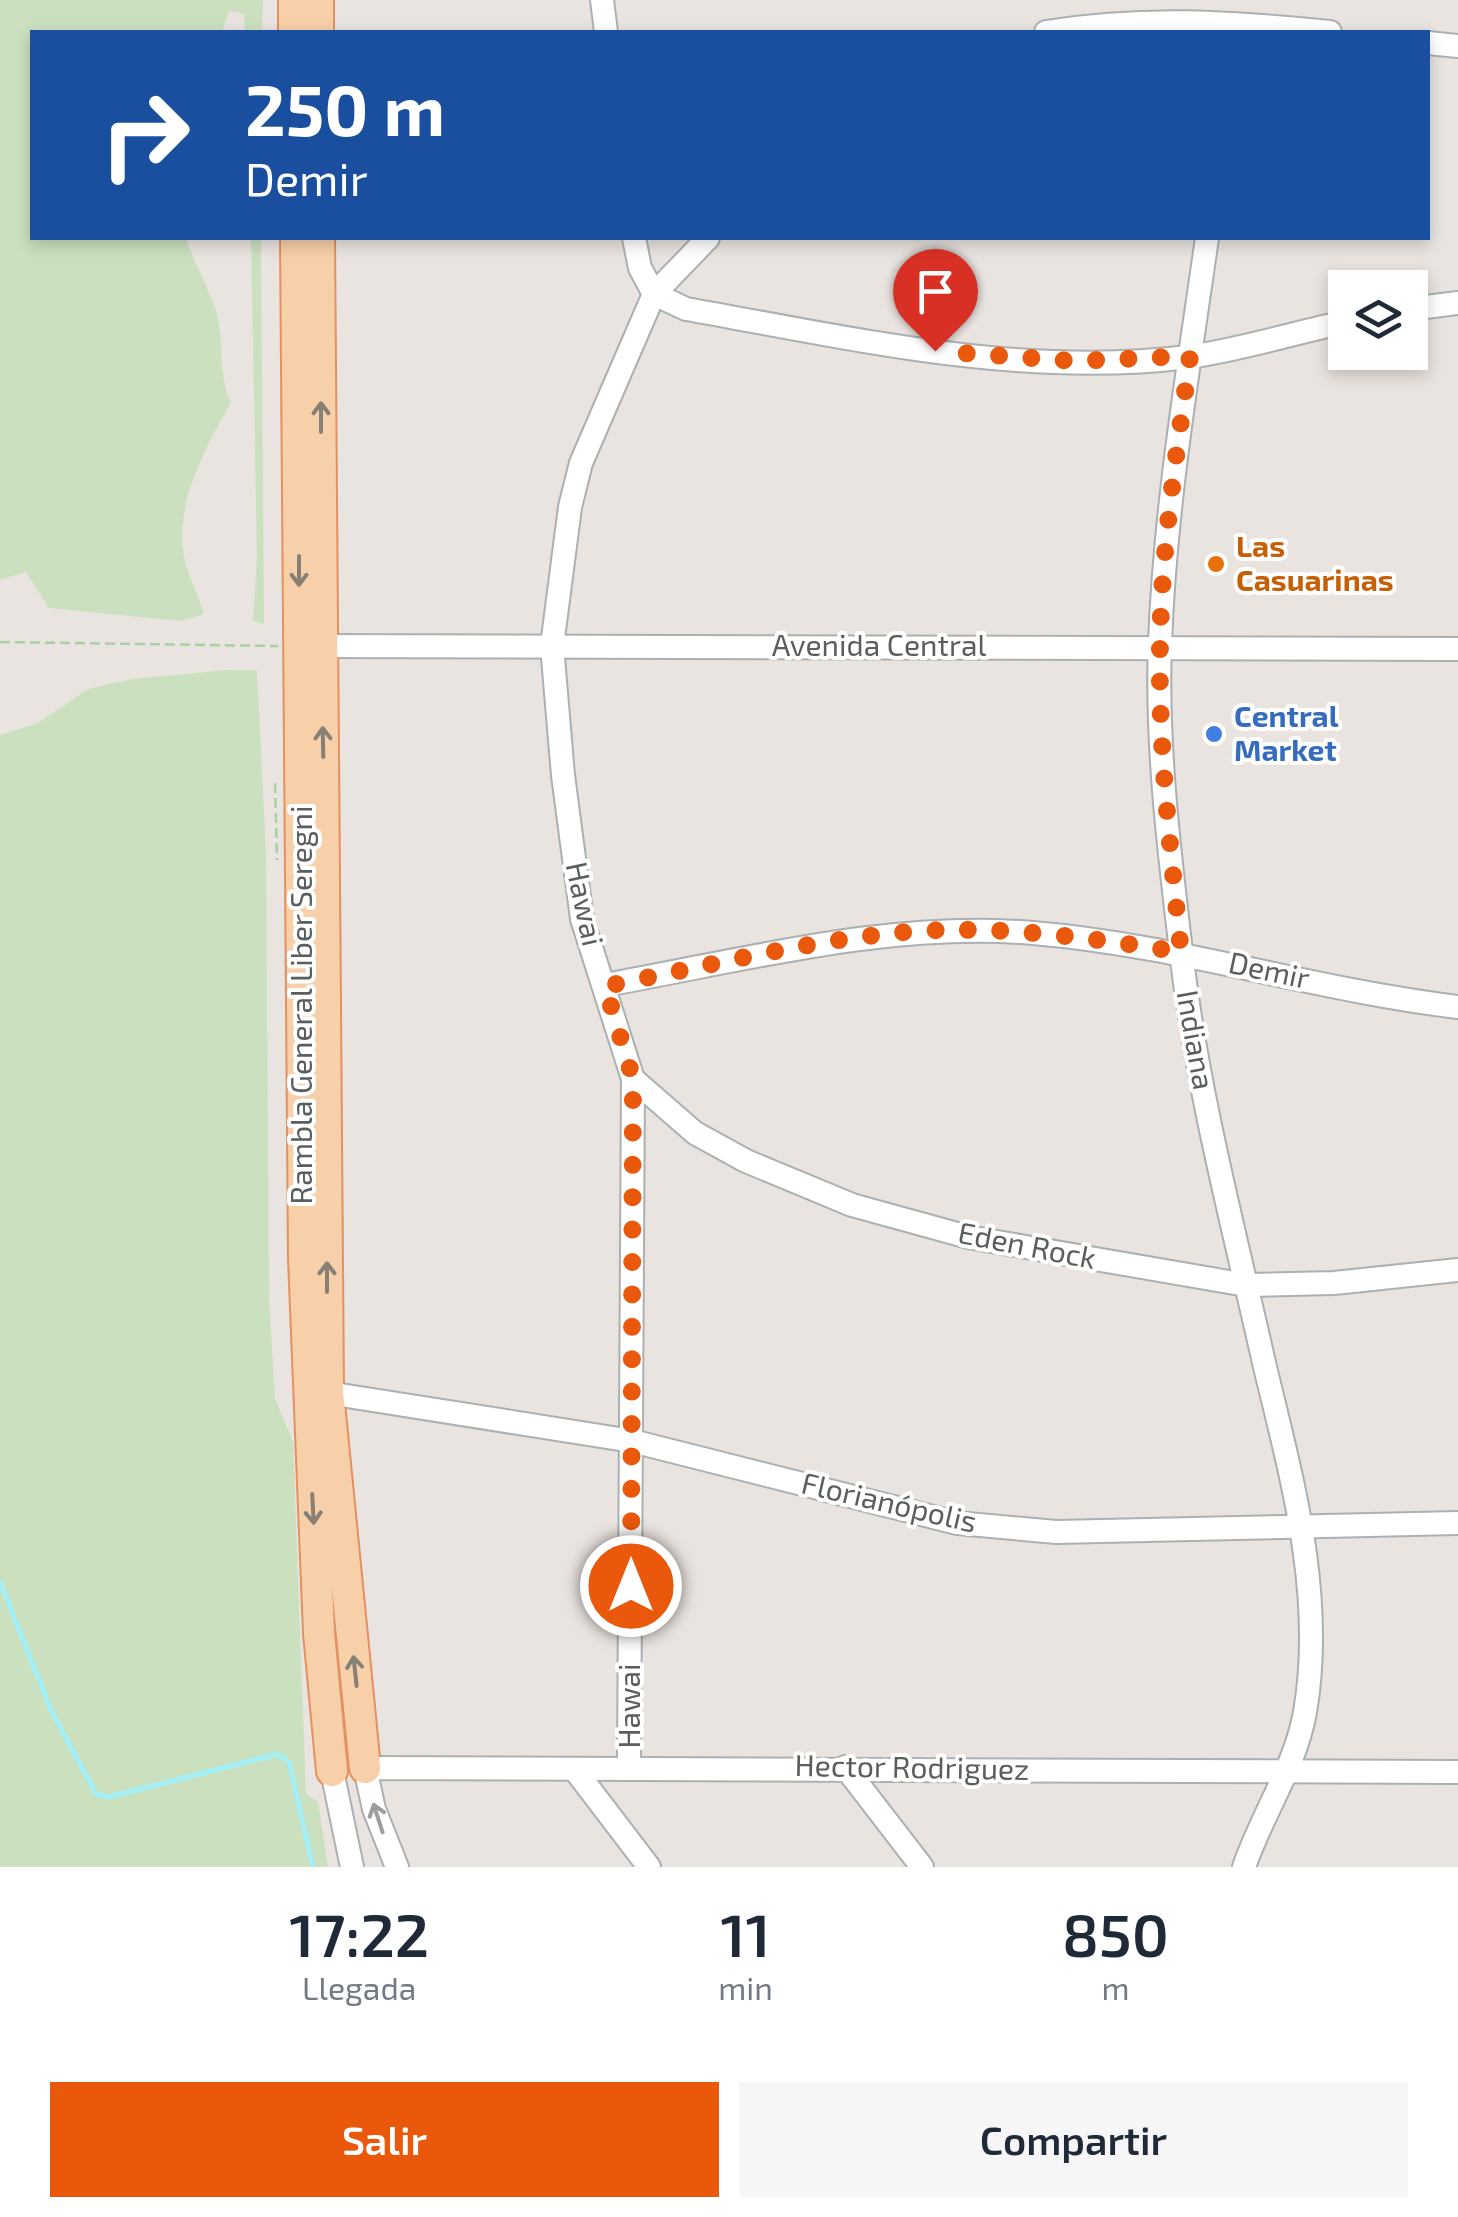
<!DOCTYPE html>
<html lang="es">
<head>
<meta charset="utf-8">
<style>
	:root { --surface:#fff; --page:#f6f6f7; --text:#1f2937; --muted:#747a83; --accent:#ea580c }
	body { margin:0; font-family:"Exo 2",sans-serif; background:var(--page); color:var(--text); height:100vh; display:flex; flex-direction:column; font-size:38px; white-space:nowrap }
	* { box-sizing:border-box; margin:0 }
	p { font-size:32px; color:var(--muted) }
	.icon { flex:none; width:55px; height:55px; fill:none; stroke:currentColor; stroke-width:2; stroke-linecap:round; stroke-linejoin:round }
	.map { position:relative; height:1867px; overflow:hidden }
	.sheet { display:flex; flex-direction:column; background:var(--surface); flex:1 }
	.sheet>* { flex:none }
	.banner { position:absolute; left:30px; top:30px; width:1400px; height:210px; border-radius:0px; box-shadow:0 5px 15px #0003; background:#1a4fa0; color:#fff; overflow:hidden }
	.controls { position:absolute; left:1328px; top:270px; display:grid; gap:20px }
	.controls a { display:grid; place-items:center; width:100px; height:100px; border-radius:0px; background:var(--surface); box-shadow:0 5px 15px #0003; font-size:50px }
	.pin { position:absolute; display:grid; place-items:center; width:85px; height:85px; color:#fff; margin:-102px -42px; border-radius:50% 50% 50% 0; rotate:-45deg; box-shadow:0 0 10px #0007 }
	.pin .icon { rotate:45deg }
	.me { position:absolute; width:110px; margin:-55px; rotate:0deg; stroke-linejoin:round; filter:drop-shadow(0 0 8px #0008) }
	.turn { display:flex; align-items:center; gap:35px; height:210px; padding:0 50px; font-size:45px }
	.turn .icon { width:130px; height:130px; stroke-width:2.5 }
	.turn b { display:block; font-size:70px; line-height:85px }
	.eta { display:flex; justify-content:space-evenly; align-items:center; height:170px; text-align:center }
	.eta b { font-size:60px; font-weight:600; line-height:70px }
	.primary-button { display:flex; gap:20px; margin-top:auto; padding:20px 50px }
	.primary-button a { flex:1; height:115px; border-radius:0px; background:var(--accent); color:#fff; font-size:40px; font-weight:600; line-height:115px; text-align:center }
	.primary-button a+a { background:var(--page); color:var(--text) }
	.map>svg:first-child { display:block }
	.green { fill:#cae0be }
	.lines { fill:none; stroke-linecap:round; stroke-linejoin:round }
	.stream { stroke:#a3eff7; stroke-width:5 }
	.minor-casing { stroke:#abb0b2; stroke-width:26 }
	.major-casing { stroke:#e39160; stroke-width:34 }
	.path { stroke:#a6d1a2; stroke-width:2.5; stroke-dasharray:10 5; stroke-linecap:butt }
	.minor { stroke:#fff; stroke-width:22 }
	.major { stroke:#f7cfa8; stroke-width:30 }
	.oneway { stroke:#888075 }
	.oneway2 { stroke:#9b9e9f }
	.route { stroke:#ea580c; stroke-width:18; stroke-dasharray:0 32.4 }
	.food-dot { fill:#e8710a; stroke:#fff; stroke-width:4 }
	.shop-dot { fill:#3f7fe0; stroke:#fff; stroke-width:4 }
	.labels { text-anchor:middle; stroke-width:8; stroke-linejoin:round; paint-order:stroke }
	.food-label { font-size:30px; font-weight:bold; fill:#c56008; stroke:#fff; text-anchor:start }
	.street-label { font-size:30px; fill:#595e5f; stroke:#fff }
	.shop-label { font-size:30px; font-weight:bold; fill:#366cbe; stroke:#fff; text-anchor:start }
</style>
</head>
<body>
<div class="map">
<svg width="1458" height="1867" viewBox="0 0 1458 1867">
	<rect width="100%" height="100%" fill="#eae4e0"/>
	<g class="green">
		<path d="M0,0H263L262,32H245L244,14L229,11L222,32H32V238H186C194,263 208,286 216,311C225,342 217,373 231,403C205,447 172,509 185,561C189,579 199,596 204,614L181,621L49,608L26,572L0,580Z"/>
		<polygon points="251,238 261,238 264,624 253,621 257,557"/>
		<polygon points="228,670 257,670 266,852 269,1298 275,1399 293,1442 306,1794 318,1802 328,1867 0,1867 0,735 38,723 88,689 132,679"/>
	</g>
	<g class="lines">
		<polyline class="stream" points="0,1582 51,1710 96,1794 109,1797 278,1754 289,1762 313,1867"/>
		<defs>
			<g id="minor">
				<polyline points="602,0 606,32"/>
				<path d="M1046,32C1146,16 1230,22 1330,32"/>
				<polyline points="1428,43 1458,46"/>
				<polyline points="634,238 640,268 654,294"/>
				<path d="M1207,238C1188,372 1165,507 1160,643C1156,744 1169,850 1181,951C1197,1091 1234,1229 1265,1367C1292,1479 1325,1596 1305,1712C1295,1768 1262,1814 1244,1867"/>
				<path d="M654,294L686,309C851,338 1020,378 1188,357C1240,350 1293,333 1345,322"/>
				<polyline points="1410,309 1458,303"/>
				<polyline points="307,646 1458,649"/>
				<path d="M605,985C745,960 889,921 1033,933C1177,945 1315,990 1458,1007"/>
				<polyline points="633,1079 695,1133 746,1161 852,1205 968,1237 1246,1285 1334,1283 1458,1270"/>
				<polyline points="328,1393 632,1441 957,1523 1056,1532 1458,1523"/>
				<polyline points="629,1767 633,1079 582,919 563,775 552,646 570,507 581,463 654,294 708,238"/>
				<polyline points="845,1767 922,1867"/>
				<polyline points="575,1770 649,1867"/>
				<polyline points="332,1771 352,1867"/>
				<polyline points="397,1867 374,1809 365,1768 1458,1772"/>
			</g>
			<g id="major">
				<polyline points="294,0 294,32"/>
				<polyline points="318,0 318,32"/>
				<polyline points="296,238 304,1258 319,1633 332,1771"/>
				<polyline points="319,238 328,1393 365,1768"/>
			</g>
		</defs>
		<use href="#minor" class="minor-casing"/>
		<use href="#major" class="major-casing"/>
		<g class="path">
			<polyline points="0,642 278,646"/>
			<polyline points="275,783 277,860"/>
		</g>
		<use href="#minor" class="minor"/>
		<use href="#major" class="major"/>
	</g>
	<defs><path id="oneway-shaft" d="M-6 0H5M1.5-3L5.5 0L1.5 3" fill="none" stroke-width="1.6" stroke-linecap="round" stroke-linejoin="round" transform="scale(2.5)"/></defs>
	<g class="oneway">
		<use href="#oneway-shaft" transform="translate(321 417) rotate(-90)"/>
		<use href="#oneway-shaft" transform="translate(299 571) rotate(90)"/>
		<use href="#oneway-shaft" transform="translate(323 742) rotate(-91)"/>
		<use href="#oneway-shaft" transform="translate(327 1277) rotate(-90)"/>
		<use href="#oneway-shaft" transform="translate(313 1509) rotate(87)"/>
		<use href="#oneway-shaft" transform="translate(355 1671) rotate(-96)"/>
	</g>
	<use class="oneway2" href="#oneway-shaft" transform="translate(378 1818) rotate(-108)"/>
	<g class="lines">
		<path class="route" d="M631,1586L633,1079L605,986C711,966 839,932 945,930C1024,928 1103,940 1181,952C1171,851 1158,748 1160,646C1161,549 1177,452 1190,356L1074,361L935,351"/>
	</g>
	<circle class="food-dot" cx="1216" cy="564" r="10"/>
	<circle class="shop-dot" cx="1214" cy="734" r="10"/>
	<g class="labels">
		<g class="food-label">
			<text x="1236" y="557">Las<tspan x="1236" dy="34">Casuarinas</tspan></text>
		</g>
		<g class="street-label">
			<text x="879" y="656">Avenida Central</text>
			<text transform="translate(584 904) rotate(78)" y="10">Hawai</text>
			<text transform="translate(1269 971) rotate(12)" y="10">Demir</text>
			<text transform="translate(302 1005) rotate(-90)" y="10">Rambla General Liber Seregni</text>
			<text transform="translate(1195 1040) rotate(80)" y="10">Indiana</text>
			<text transform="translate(1027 1246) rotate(11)" y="10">Eden Rock</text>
			<text transform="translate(889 1503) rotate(13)" y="10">Florianópolis</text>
			<text transform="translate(630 1706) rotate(-90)" y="10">Hawai</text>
			<text transform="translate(912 1768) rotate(1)" y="10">Hector Rodriguez</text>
		</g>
		<g class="shop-label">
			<text x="1234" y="727">Central<tspan x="1234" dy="34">Market</tspan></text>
		</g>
	</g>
</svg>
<div class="controls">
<a><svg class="icon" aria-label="layers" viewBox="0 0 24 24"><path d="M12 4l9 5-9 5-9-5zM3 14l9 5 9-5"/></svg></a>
</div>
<div class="pin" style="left:935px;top:351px;background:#d93025"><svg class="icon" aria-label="arrive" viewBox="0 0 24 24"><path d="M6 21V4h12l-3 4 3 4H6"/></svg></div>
<svg class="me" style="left:631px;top:1586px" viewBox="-20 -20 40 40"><circle r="17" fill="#ea580c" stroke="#fff" stroke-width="3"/><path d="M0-11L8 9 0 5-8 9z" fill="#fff"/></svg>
<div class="banner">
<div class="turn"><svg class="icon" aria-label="right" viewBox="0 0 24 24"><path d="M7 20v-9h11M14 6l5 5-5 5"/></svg><div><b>250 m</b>Demir</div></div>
</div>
</div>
<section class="sheet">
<div class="eta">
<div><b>17:22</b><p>Llegada</p></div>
<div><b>11</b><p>min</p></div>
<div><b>850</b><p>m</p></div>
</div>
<div class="primary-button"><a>Salir</a><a>Compartir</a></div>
</section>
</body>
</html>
